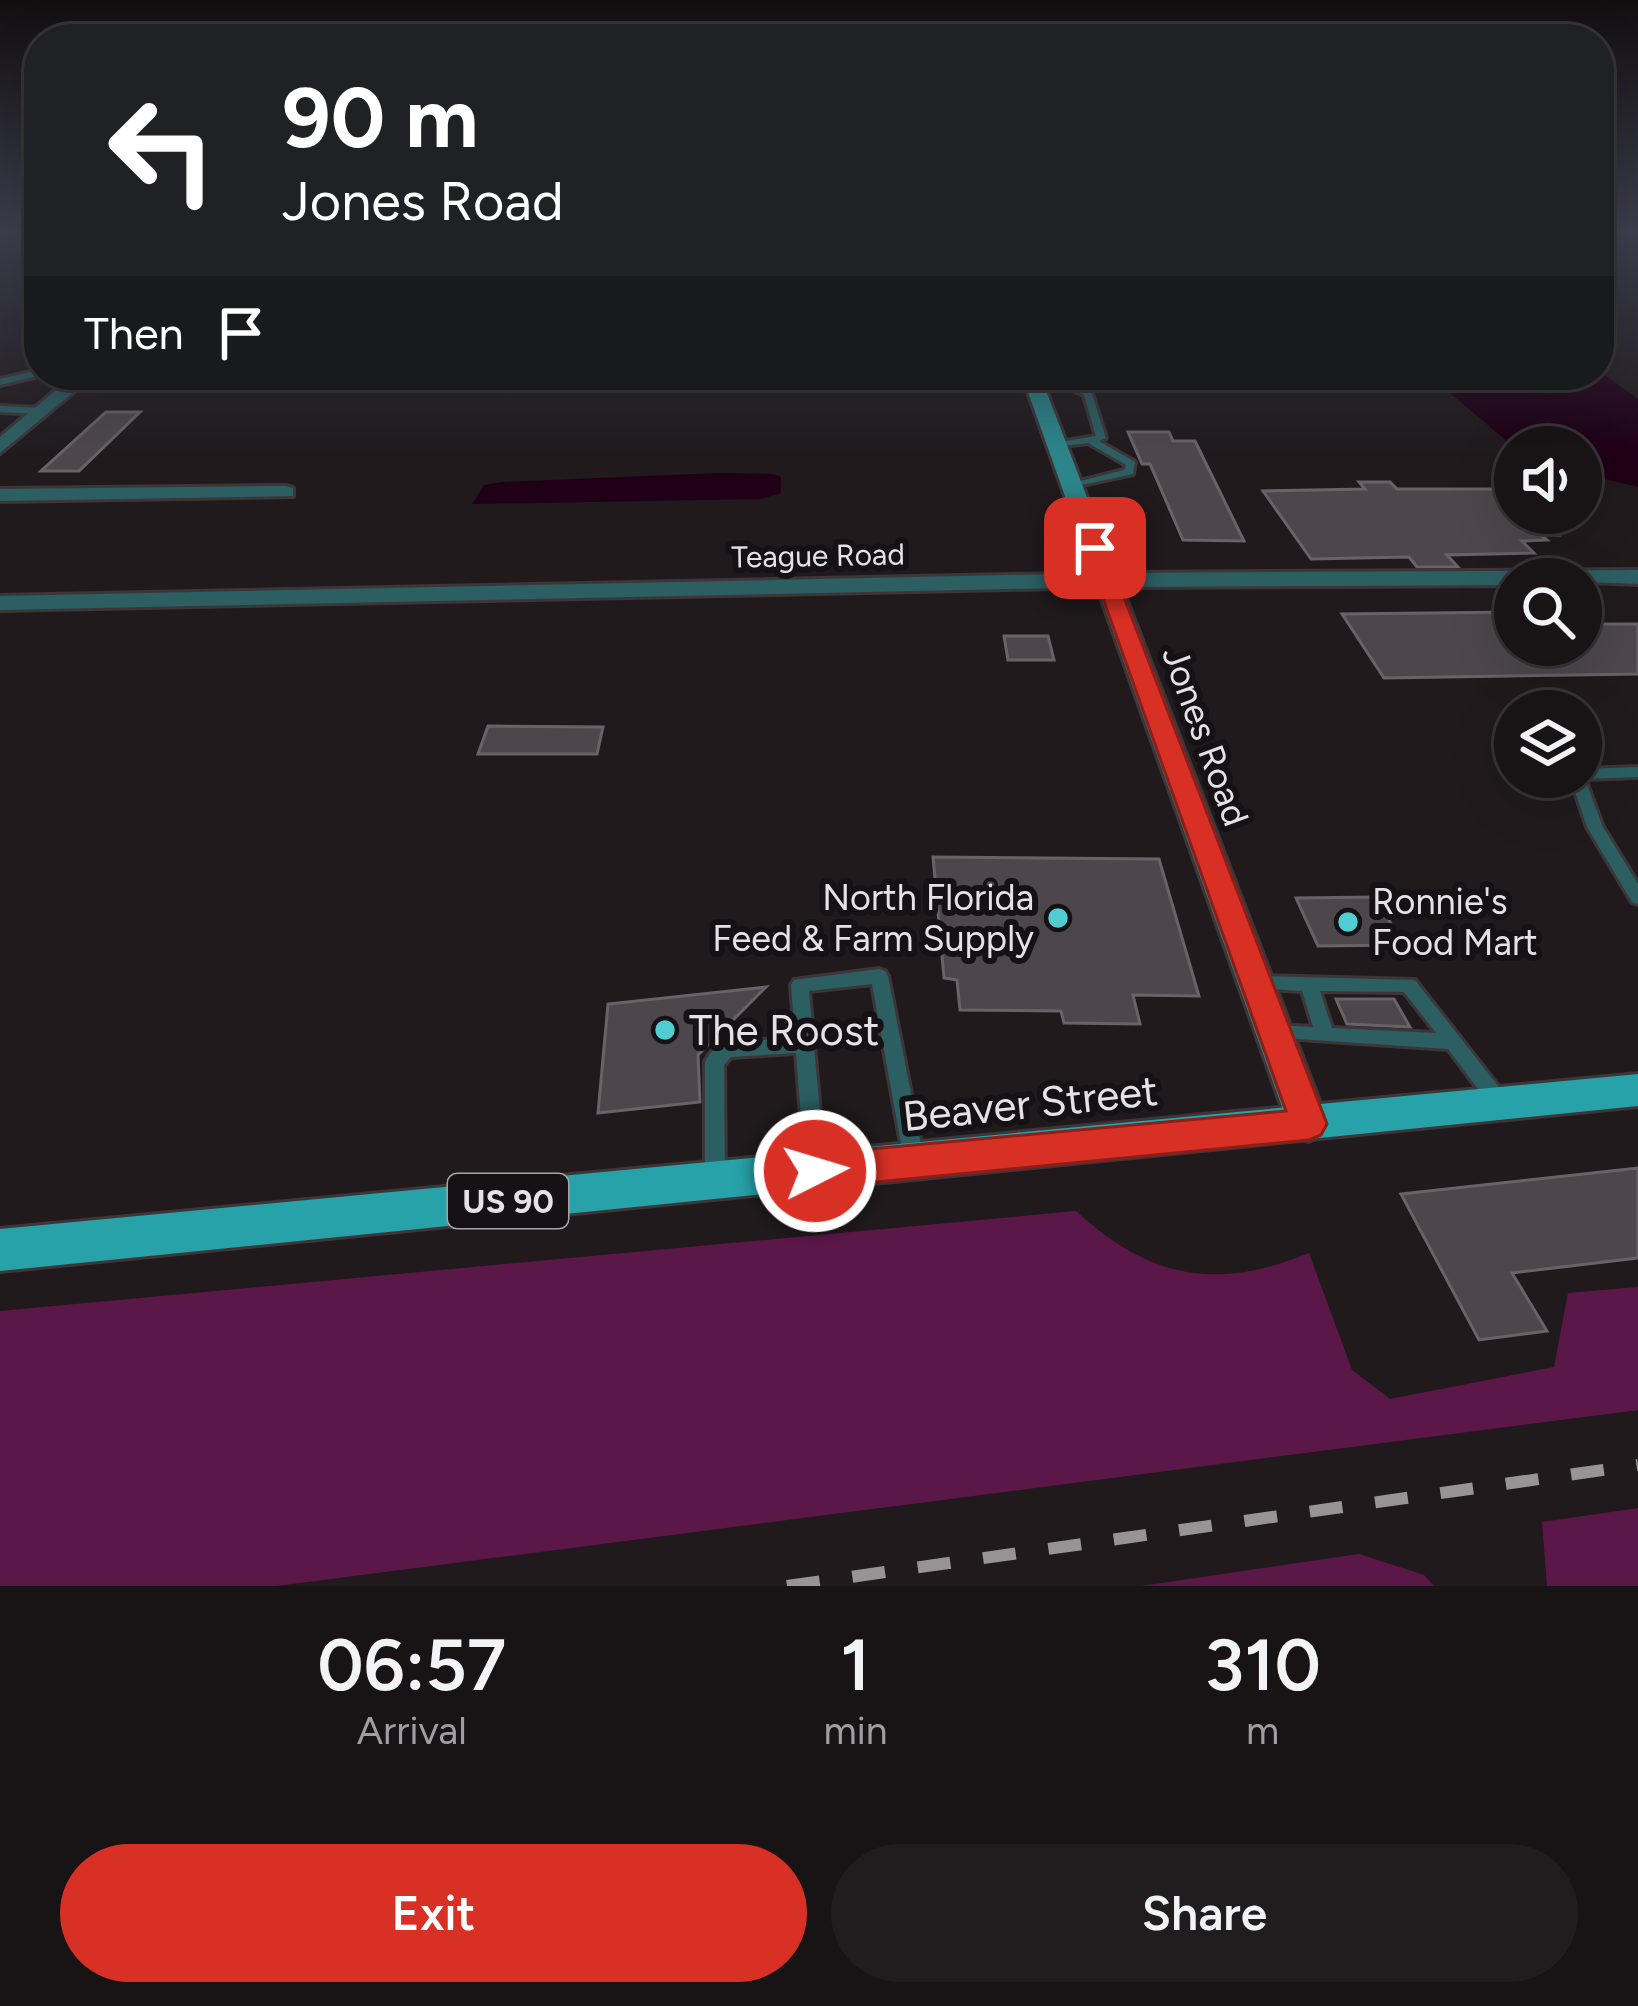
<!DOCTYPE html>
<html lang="en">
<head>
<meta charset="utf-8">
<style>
	:root { --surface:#181416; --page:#211d1f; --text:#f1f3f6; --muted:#9f9ea1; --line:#363335; --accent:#d93025 }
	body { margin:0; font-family:Figtree,sans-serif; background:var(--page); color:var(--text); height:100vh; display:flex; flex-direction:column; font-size:45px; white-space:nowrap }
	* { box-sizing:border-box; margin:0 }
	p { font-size:39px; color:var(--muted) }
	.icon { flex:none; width:66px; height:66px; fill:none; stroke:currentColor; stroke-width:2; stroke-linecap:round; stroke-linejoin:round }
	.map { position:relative; height:1586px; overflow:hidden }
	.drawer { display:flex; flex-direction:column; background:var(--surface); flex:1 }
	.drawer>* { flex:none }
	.top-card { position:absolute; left:24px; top:24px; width:1590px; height:366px; border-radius:48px; box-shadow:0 12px 48px #0002,0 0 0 3px var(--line); background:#202124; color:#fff; overflow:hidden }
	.buttons { position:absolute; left:1494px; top:426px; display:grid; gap:24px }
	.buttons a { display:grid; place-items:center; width:108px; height:108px; border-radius:50%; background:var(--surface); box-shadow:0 12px 48px #0002,0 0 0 3px var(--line); font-size:60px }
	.pin { position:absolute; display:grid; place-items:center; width:102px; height:102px; color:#fff; margin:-51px; border-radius:24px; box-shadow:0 6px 18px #0006 }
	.me { position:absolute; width:132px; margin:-66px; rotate:85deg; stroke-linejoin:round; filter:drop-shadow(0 0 9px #0008) }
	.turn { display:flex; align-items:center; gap:42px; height:252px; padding:0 60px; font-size:54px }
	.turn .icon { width:156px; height:156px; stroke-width:2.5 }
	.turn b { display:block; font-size:84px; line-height:102px }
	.then { display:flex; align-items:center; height:114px; padding:0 60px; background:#0003; gap:24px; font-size:45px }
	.eta { display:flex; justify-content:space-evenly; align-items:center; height:204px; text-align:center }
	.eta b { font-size:72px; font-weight:600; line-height:84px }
	.primary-button { display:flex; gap:24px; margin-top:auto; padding:24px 60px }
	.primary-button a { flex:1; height:138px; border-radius:72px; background:var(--accent); color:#fff; font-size:48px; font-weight:600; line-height:138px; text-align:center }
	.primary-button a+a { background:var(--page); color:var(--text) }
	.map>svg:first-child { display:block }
	.green { fill:#5c1749 }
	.water { fill:#1f0016 }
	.building { fill:#4d474b; stroke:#696266; stroke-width:3 }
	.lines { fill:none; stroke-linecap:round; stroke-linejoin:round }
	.lane-casing { stroke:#3c3639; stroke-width:6 }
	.street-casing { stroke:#3c3639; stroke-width:6 }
	.secondary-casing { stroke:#3c3639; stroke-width:6 }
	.primary-casing { stroke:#3c3639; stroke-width:6 }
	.lane { fill:#2c5f62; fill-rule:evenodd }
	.street { fill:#2c5f62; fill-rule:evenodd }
	.secondary { fill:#2c8589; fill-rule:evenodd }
	.primary { fill:#26a2a8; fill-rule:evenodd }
	.rail { stroke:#989496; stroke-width:12; stroke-dasharray:33 33; stroke-linecap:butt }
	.route { fill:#d93025; stroke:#8d1f18; stroke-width:3 }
	.poi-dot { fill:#51ccd2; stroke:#161114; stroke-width:4.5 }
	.labels { text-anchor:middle; stroke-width:12; stroke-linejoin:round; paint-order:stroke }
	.far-street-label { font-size:30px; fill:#e6e2e4; stroke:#161114 }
	.shield { fill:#161114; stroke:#a8a3a6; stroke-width:3 }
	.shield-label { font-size:33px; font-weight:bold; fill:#e6e2e4 }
	.street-label { font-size:36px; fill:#e6e2e4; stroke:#161114 }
	.poi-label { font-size:36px; fill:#e6e2e4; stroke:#161114; text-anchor:end }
	.near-poi-label { font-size:42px; fill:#e6e2e4; stroke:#161114; text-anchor:start }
	.near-street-label { font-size:42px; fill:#e6e2e4; stroke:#161114 }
</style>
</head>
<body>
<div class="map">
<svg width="1638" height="1586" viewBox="0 0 1638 1586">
	<rect width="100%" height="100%" fill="#201a1d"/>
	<g class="green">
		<path d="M1076,1211C1150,1279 1217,1291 1309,1253L1352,1370L1390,1399L1554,1367L1568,1293L1638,1287V1410L277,1586H0V1311Z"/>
		<polygon points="1638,1508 1638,1586 1547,1586 1542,1522"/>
		<polygon points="1359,1554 1424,1575 1434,1586 1141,1586"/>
	</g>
	<g class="water">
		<polygon points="1599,371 1638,399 1638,487 1596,477 1581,479 1581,447 1515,448 1431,377 1599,375"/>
		<polygon points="721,473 774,474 781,477 781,493 760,499 472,504 484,485 502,482"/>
	</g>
	<g class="building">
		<polygon points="106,412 140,412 79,471 41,471"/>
		<polygon points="1128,432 1169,432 1173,441 1195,441 1244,541 1183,540 1150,464 1142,464"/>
		<polygon points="1359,482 1390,482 1397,489 1515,489 1515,513 1536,513 1558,535 1541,535 1547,540 1522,541 1534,553 1447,555 1458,567 1417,567 1409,557 1311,559 1263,491 1365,489"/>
		<polygon points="1515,612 1515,645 1581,645 1581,624 1638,624 1638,674 1384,678 1342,614"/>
		<polygon points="1004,636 1048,636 1054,660 1008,660"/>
		<polygon points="488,726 603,727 597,754 478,754"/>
		<polygon points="933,857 1159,859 1199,996 1133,995 1140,1024 1064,1023 1061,1011 960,1010 957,980 944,978"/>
		<polygon points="1377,897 1402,945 1318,946 1296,898"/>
		<polygon points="766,987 698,1055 700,1102 598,1113 608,1004"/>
		<polygon points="1336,999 1394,999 1410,1027 1347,1024"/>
		<polygon points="1638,1168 1638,1258 1512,1273 1547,1331 1479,1340 1401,1194"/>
	</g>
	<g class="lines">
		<defs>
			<g id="lane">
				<polygon points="39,370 39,375 42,375 0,385 0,379"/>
				<polygon points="1035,383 1075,384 1091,391 1106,438 1099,441 1135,462 1133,474 1068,488 1068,484 1124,470 1126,465 1088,443 1054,447 1054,443 1096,436 1084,395 1073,390 1032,388 1030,386"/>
				<polygon points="0,406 41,408 46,411 41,414 0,412"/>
				<polygon points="1638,767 1638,777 1585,779 1603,827 1638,884 1638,904 1632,902 1587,827 1570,777 1581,777 1581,769"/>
				<path d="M879,969L885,971L888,976L924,1160L921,1166L914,1169L907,1166L904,1160L872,984L809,991L825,1168L822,1174L815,1177L808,1174L805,1168L796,1053L731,1057L724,1065L725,1179L722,1186L715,1188L708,1186L705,1179V1062C709,1053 717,1045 726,1042L795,1038L791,985L794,980Z"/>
				<path d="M1257,976L1415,980L1506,1096L1509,1102L1506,1108L1499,1110L1492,1108L1448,1049L1269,1037L1267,1032L1269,1027L1276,1025L1313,1027L1302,991L1251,988L1248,983L1251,978ZM1320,991L1404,992L1436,1033L1332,1028Z"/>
			</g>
			<g id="street">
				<polygon points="74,375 94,375 0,453 0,437"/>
				<polygon points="286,486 293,488 293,496 0,501 0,489"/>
				<polygon points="1638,570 1638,584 1515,579 1515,585 1107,587 0,610 0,596 1107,573"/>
			</g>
			<polygon id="secondary" points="1022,375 1040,375 1328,1124 1322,1136 1308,1141 1294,1136 1288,1124"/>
			<polygon id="primary" points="1638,1074 1638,1106 0,1271 0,1229"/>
		</defs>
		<use href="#lane" class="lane-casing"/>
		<use href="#street" class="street-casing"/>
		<use href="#secondary" class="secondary-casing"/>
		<use href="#primary" class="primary-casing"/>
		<use href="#lane" class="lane"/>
		<use href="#street" class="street"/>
		<use href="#secondary" class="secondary"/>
		<use href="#primary" class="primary"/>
		<polyline class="rail" points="787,1586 1638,1465"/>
	</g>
	<linearGradient id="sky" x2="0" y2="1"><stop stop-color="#120e10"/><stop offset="0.51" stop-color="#3c3e4c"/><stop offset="1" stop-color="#3c3e4c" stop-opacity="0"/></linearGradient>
	<rect width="1638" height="454" fill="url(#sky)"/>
	<polygon class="route" points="1095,542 1105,548 1327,1124 1321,1135 1309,1140 815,1188 802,1183 797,1171 802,1159 815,1154 1286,1111 1085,548"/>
	<g class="poi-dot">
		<circle cx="1058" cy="918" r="12"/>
		<circle cx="1348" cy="922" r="12"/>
		<circle cx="665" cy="1030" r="12"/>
	</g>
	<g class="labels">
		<g class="far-street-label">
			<text transform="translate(818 556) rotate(-1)" y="10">Teague Road</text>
		</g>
		<rect class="shield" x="448" y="1174" width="120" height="54" rx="9"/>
		<g class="shield-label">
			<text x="508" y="1213">US 90</text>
		</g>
		<g class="street-label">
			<text transform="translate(1206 736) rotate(70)" y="13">Jones Road</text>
		</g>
		<g class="poi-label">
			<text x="1034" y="910">North Florida<tspan x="1034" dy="41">Feed &amp; Farm Supply</tspan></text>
			<text x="1372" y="914" text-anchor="start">Ronnie's<tspan x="1372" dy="41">Food Mart</tspan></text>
		</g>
		<g class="near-poi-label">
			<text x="689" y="1045">The Roost</text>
		</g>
		<g class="near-street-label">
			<text transform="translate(1030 1103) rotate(-6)" y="15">Beaver Street</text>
		</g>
	</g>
</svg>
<div class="buttons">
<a><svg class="icon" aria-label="sound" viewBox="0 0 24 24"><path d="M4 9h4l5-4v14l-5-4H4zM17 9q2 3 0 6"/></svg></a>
<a><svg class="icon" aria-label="search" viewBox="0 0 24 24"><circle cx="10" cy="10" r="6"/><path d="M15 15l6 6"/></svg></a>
<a><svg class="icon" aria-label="layers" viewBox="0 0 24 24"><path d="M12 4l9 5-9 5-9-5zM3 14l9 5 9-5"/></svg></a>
</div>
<div class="pin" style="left:1095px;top:548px;background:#d93025"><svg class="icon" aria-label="arrive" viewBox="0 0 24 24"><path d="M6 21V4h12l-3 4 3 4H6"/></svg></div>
<svg class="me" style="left:815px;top:1171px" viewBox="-20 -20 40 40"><circle r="17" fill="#d93025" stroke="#fff" stroke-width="3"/><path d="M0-11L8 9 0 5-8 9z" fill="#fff"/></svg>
<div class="top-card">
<div class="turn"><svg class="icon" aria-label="left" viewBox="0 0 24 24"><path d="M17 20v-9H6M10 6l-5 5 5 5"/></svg><div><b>90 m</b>Jones Road</div></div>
<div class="then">Then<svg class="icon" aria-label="arrive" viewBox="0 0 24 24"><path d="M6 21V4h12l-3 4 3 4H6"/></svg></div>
</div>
</div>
<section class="drawer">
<div class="eta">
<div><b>06:57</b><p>Arrival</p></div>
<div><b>1</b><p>min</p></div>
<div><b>310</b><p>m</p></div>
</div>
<div class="primary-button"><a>Exit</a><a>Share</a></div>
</section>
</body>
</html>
